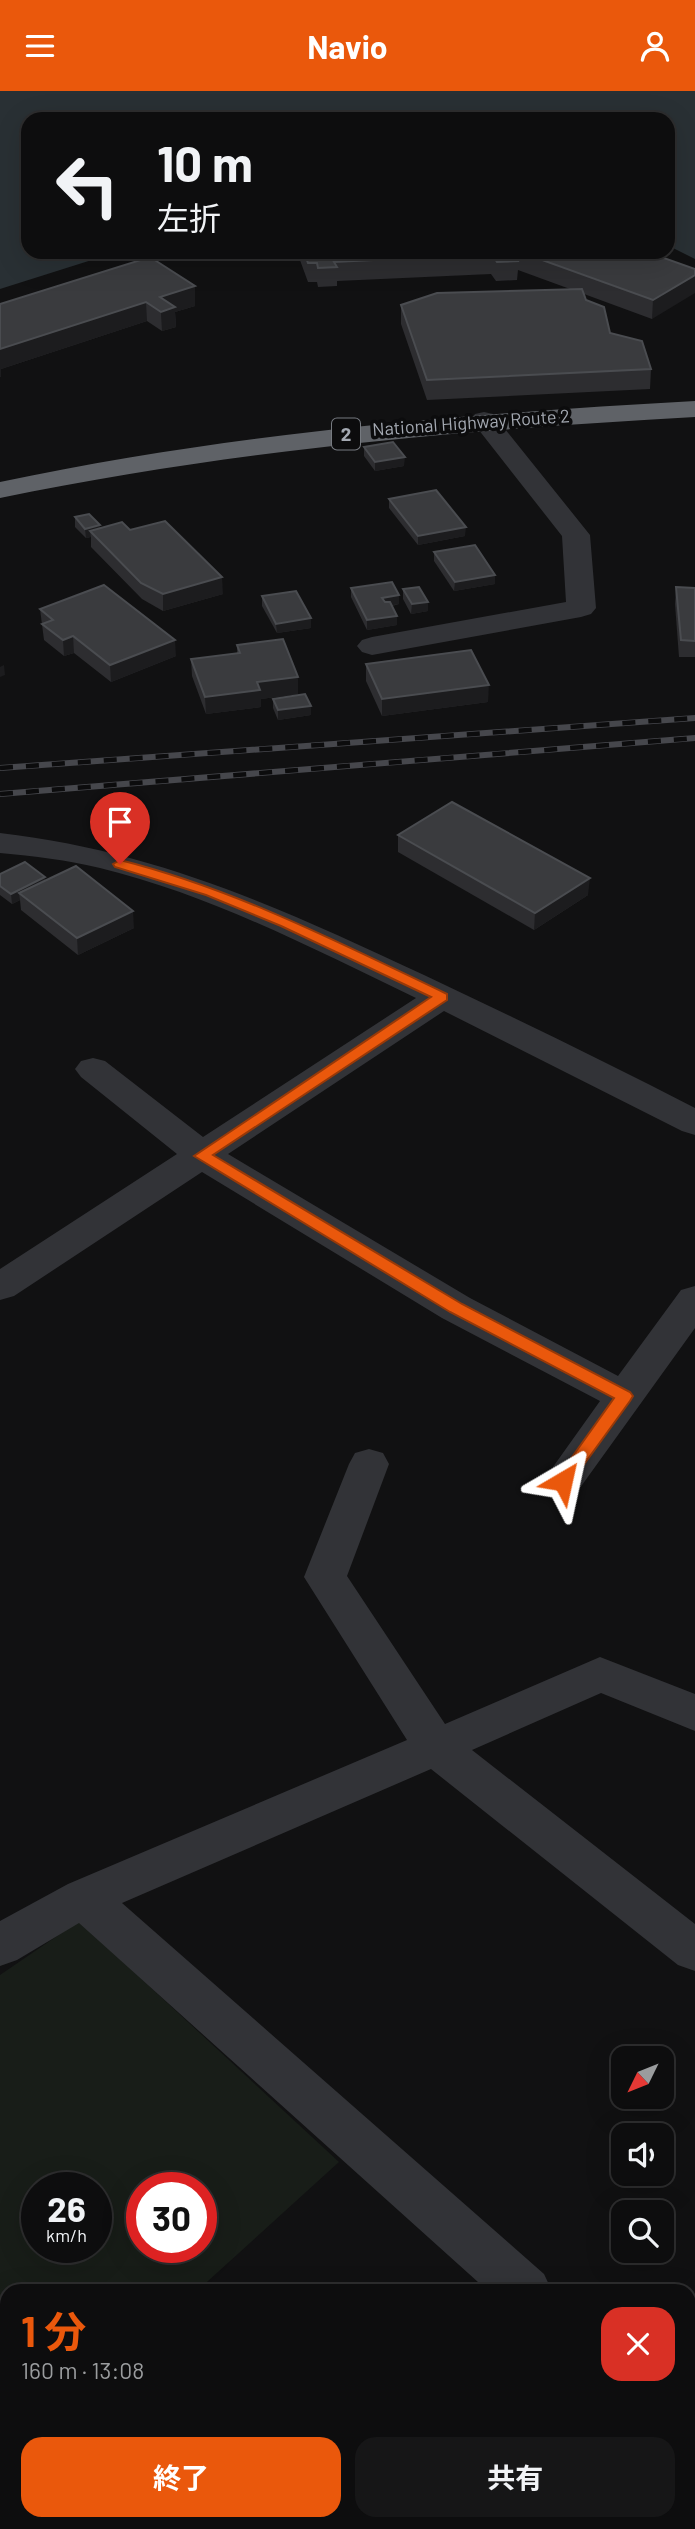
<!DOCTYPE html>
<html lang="ja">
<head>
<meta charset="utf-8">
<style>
	:root { --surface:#0d0d0e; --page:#161617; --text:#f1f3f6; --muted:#9a9c9e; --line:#2d2d2e; --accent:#ea580c }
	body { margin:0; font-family:Barlow,"Noto Sans JP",sans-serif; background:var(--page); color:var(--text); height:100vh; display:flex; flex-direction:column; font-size:26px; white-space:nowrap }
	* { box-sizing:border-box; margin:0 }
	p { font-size:23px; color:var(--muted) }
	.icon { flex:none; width:38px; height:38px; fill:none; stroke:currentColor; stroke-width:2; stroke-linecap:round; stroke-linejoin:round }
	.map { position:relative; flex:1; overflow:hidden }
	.drawer { position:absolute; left:0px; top:2193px; width:696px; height:247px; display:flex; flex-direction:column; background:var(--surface); border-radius:21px 21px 0 0; box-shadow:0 7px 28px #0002,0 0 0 2px var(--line) }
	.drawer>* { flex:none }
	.top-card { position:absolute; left:21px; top:21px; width:654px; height:147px; border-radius:21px; box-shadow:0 7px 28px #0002,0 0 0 2px var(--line); background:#0d0d0e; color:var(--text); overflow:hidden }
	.needle { width:46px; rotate:227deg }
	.fabs { position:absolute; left:611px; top:1955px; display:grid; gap:14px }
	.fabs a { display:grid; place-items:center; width:63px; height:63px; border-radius:14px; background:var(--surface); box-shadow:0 7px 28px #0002,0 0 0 2px var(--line); font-size:35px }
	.speed { position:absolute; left:21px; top:2081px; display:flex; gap:14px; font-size:35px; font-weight:700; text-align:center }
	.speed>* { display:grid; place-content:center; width:91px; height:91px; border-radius:50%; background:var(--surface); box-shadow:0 7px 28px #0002,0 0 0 2px var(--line); line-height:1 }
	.speed small { font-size:18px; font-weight:400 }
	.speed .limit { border:10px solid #d22; background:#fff; color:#111 }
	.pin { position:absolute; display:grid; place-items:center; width:60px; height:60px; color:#fff; margin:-72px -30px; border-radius:50% 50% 50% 0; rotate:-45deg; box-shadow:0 0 7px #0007 }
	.pin .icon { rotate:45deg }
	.me { position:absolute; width:77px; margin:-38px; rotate:36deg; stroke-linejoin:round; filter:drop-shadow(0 0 5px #0008) }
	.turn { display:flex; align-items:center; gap:24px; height:147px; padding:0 21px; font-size:32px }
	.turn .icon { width:91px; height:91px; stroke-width:2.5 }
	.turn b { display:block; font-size:49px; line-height:60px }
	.round { display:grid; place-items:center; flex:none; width:74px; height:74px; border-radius:21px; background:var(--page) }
	.head { display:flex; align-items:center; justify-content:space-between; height:119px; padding:0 21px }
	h1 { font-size:42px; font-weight:700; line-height:52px; color:var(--accent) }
	.action { display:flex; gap:14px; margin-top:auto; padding:14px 21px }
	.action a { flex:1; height:80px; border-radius:21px; background:var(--accent); color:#fff; font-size:28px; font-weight:700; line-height:80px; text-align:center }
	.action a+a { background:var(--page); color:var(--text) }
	header { display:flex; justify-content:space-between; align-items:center; height:91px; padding:0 21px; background:var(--accent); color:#fff; font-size:32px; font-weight:700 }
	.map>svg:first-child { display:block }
	.green { fill:#181d18; fill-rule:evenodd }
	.water { fill:#293034 }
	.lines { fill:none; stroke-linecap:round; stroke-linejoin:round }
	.street { fill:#323337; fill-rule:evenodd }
	.highway { fill:#5f6267; fill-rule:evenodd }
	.rail-casing { stroke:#46474c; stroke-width:6 }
	.rail { stroke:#0c0c0d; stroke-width:4.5; stroke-dasharray:13; stroke-linecap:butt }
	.wall { fill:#2d2d30 }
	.shaded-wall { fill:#1c1c1e }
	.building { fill:#3a3b3e; stroke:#4a4c50; stroke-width:2 }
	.route { fill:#ea580c; stroke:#983908; stroke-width:2 }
	.labels { text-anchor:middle; stroke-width:7; stroke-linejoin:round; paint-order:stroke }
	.far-street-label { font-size:18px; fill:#a4a9b2; stroke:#0c0c0d }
	.shield { fill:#0c0c0d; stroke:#767a80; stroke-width:2 }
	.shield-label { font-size:19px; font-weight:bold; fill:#a4a9b2 }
</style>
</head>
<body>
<header><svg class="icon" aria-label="menu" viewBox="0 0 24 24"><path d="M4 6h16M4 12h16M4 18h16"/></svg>Navio<svg class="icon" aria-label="person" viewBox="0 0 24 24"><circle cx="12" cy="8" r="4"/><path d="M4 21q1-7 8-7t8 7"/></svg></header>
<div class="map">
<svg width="695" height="2438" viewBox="0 0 695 2438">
	<rect width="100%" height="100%" fill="#111112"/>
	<path class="green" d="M79,1830L339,2071L197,2200H7V2231L0,2224V1884ZM37,2096H96V2156H37ZM142,2096H201V2156H142Z"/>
	<polygon class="water" points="0,0 695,0 695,168 669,155 668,28 28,28 28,161 117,161 0,198"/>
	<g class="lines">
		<g class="street">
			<polygon points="484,321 493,323 590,444 596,517 591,523 581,526 372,564 362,561 357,555 362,549 372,546 566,511 562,445 471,329 475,323"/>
			<path d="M0,742C157,760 283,818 424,884C515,927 606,971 695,1017V1044L682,1040L444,920L228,1063L470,1207L618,1285L681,1199L695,1195V1237L577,1401L563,1405L549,1401L543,1390L600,1310L442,1227L202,1081L14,1205L0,1209V1178L177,1063L81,986L75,978L81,970L93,967L105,970L203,1046L416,907C314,858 211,804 100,777C67,769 34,765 0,762Z"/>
			<polygon points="369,1358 383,1362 389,1373 347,1485 445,1633 600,1566 695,1603 695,1640 601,1602 472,1659 695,1833 695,1880 678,1874 431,1678 122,1812 544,2183 552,2200 488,2200 79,1832 17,1869 0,1875 0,1830 68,1793 407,1649 304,1486 349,1373 355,1362"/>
			<polygon points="0,2237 7,2240 7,2294 0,2292"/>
			<polygon points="690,2320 695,2322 695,2377 690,2375"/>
			<polygon points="133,2432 190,2432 192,2438 135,2438"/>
		</g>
		<path class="highway" d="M695,310V326C460,339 231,359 0,407V391C231,342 460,323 695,310Z"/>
		<defs>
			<g id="rail">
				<polyline points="0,677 695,627"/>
				<polyline points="0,703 695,647"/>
			</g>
		</defs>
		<use href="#rail" class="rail-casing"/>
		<use href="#rail" class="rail"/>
	</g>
	<g class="wall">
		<polygon points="297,161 647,161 695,178 652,228 584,203 586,209 610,242 651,278 650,298 427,309 401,233 401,214 570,198 518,179 517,189 496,190 491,183 337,190 337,195 318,196 317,191 308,191"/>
		<polygon points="195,195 195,215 175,221 176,236 162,240 147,230 1,278 1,285 0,286 0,213"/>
		<polygon points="364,356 404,375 375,380 364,365"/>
		<polygon points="389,408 465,445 418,454 389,417"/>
		<polygon points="75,426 100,434 100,437 130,439 223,503 163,520 142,508 91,456 91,446 86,447 75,436"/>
		<polygon points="434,461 495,493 454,500 434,470"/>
		<polygon points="676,496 695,497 695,566 679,566 675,513"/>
		<polygon points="351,497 399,513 392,515 397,534 367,539 351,506"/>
		<polygon points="403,498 428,520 411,523 403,508"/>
		<polygon points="262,505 311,537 277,542 262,515"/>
		<polygon points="40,518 176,565 111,591 74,562 64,565 44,549"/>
		<polygon points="237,554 298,603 261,608 261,616 206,623 192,585 191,568 237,562"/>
		<polygon points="366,573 488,611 382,625 366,590"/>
		<polygon points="273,608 311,615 311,624 278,629 273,617"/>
		<polygon points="398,744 588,804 534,839 398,761"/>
		<polygon points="0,783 45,786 45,790 134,837 78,864 21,819 20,809 12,813 0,804"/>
	</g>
	<g class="shaded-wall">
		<polygon points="695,184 695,202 652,228 653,209"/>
		<polygon points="195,195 195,215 175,221 176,236 162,240 160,206"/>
		<polygon points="146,211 147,230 1,278 1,285 0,286 0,258"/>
		<polygon points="405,366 404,375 375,380 375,371"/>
		<polygon points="100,434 101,443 90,440 91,446 86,447 85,438"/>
		<polygon points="466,436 465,445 418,454 418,445"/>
		<polygon points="495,484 495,493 454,500 455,491"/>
		<polygon points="222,486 223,503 163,520 163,503"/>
		<polygon points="399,504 399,513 382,516 382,507"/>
		<polygon points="428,511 428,520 411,523 412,513"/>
		<polygon points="397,525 397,534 367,539 367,529"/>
		<polygon points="311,527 311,537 277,542 276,533"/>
		<polygon points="73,545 74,562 64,565 63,549"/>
		<polygon points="175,549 176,565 111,591 110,574"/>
		<polygon points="4,574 5,584 0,586 0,576"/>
		<polygon points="298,586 298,603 261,608 261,616 206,623 205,606 257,591"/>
		<polygon points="489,594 488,611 382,625 382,608"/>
		<polygon points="311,615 311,624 278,629 278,619"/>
		<polygon points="45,786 46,796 19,802 20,809 12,813 11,803"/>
		<polygon points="590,787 588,804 534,839 535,822"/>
		<polygon points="133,820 134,837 78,864 77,847"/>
	</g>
	<g class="building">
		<polygon points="304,161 515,161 518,170 497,171 492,163 334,171 337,176 318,177 317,172 308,172"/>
		<polygon points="520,161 647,161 695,178 695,184 653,209"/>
		<polygon points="150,166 195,195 160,206 175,216 161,221 146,211 0,258 0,213"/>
		<polygon points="582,198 586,209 604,216 610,242 642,250 651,278 427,289 401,214 437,202"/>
		<polygon points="393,351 405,366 375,371 364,356"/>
		<polygon points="436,399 466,436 418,445 389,408"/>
		<polygon points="89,423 100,434 85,438 75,426"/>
		<polygon points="165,430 222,486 163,503 141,492 90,440 122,431 130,439"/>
		<polygon points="475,454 495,484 455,491 434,461"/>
		<polygon points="392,491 399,504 382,507 385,511 390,511 397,525 367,529 351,497"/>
		<polygon points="104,494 175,549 110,574 73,545 63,549 42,533 53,529 40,518"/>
		<polygon points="419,496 428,511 412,513 403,498"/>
		<polygon points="676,496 695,497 695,550 681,549"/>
		<polygon points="296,500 311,527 276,533 262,505"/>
		<polygon points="283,548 298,586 257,591 260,599 205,606 191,568 240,562 237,554"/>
		<polygon points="471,559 489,594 382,608 366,573"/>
		<polygon points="305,603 311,615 278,619 273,608"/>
		<polygon points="452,711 590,787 535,822 398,744"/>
		<polygon points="25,771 45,786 11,803 0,795 0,783"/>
		<polygon points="76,775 133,820 77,847 19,802"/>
	</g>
	<path class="route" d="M120,769C235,798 340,852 447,903V909L213,1064L462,1213L630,1301L633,1305L630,1310L569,1394H557L555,1390L614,1307L450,1221L194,1065L431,906L281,835L206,804L115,776L113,773Z"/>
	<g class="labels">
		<g class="far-street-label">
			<text transform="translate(471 332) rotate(-4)" y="6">National Highway Route 2</text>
		</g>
		<rect class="shield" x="332" y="327.5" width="28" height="31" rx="5"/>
		<g class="shield-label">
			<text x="346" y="350">2</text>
		</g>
	</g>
</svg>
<div class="fabs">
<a><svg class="needle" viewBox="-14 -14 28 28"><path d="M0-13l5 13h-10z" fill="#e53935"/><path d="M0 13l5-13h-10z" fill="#9a9c9e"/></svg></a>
<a><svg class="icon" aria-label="sound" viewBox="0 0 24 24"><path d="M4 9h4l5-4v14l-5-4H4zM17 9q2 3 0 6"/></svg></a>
<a><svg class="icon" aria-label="search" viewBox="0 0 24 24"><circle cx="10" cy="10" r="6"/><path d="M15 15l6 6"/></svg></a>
</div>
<div class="speed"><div>26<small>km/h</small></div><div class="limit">30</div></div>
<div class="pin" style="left:120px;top:773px;background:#d93025"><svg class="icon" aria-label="arrive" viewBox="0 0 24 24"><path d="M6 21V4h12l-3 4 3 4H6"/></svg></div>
<svg class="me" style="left:563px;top:1390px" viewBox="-20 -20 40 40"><path d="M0-17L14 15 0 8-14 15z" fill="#ea580c" stroke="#fff" stroke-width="4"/></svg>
<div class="top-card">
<div class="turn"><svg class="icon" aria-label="left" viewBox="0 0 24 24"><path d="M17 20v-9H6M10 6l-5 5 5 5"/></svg><div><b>10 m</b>左折</div></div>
</div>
<section class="drawer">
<div class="head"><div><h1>1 分</h1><p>160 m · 13:08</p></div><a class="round" style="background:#d93025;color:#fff"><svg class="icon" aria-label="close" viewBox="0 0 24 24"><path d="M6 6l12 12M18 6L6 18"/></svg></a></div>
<div class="action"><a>終了</a><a>共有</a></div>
</section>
</div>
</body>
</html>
